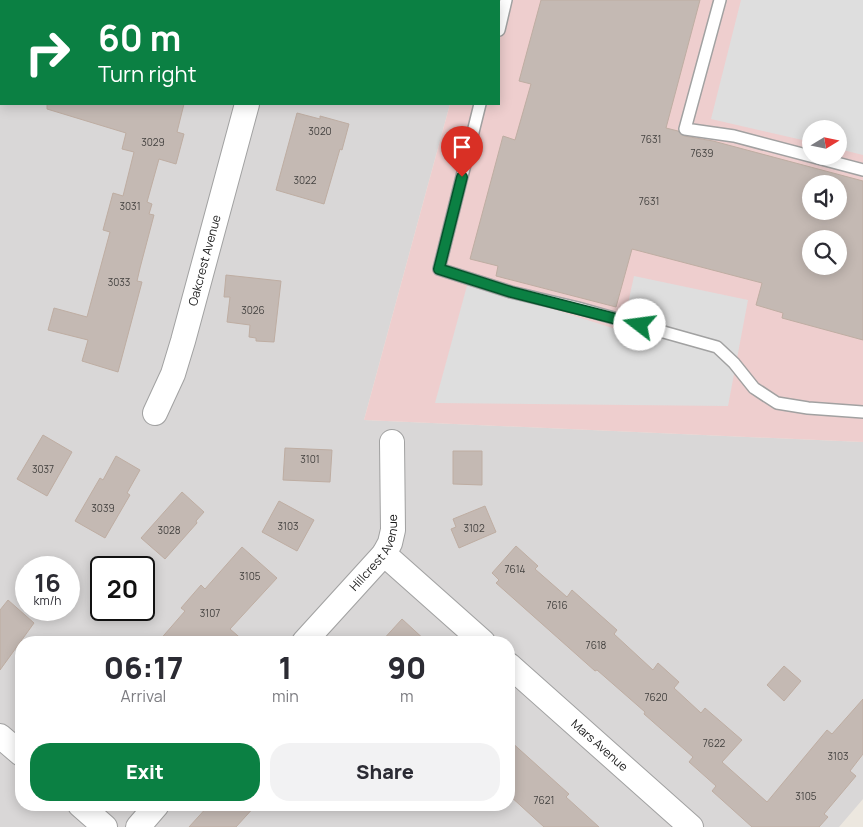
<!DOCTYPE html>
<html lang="en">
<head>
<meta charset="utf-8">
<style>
	:root { --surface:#fff; --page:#f2f2f3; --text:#2b2b33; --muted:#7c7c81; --accent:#0b8043 }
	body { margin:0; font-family:Manrope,sans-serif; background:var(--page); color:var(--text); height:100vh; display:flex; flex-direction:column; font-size:19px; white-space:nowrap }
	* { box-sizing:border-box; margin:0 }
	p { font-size:16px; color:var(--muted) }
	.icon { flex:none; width:28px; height:28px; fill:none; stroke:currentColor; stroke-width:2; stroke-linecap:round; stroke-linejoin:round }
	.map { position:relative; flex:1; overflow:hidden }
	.side { position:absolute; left:15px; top:636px; width:500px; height:175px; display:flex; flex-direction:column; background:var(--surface); border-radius:20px; box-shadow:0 2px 12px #0003 }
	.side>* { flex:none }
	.banner { position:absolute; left:0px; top:0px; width:500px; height:105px; box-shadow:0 2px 12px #0003; background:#0b8043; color:#fff; overflow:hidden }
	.needle { width:32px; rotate:80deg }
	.fabs { position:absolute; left:802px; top:120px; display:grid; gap:10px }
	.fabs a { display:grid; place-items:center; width:45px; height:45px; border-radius:50%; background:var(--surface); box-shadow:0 2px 12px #0003; font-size:25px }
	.speed { position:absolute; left:15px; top:556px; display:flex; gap:10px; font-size:25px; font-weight:700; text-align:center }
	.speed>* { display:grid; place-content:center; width:65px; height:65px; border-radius:50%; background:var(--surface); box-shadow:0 2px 12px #0003; line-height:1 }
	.speed small { font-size:12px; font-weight:400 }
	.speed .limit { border:2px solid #111; border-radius:8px; background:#fff; color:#111 }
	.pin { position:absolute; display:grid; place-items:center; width:42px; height:42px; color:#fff; margin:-51px -21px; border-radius:50% 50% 50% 0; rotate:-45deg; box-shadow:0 0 5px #0007 }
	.pin .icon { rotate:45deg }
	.me { position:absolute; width:55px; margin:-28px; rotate:285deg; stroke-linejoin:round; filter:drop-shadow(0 0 4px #0008) }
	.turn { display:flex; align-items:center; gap:18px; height:105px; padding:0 15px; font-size:22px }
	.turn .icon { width:65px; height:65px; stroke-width:2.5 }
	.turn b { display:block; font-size:35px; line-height:42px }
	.eta { display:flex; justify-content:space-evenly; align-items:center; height:85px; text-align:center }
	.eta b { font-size:30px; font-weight:800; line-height:35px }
	.cta { display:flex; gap:10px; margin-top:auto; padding:10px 15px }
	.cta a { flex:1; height:58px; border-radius:20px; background:var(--accent); color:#fff; font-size:20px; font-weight:800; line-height:58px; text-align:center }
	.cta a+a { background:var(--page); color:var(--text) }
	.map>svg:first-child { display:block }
	.residential { fill:#d9d7d7; fill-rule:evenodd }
	.commercial { fill:#eecece; fill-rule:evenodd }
	.parking { fill:#dedede }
	.building { fill:#c4b9b3; stroke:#beada2; fill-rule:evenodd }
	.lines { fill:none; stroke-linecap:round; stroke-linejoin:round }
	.lane-casing { stroke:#a1a1a1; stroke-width:14 }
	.street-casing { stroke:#a1a1a1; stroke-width:26 }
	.lane { stroke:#fff; stroke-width:11 }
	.street { stroke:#fff; stroke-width:24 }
	.route-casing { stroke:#07532c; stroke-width:12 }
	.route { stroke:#0b8043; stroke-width:9 }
	.labels { text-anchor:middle; stroke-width:5; stroke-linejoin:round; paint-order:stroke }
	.number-label { font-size:10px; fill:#444240 }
	.street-label { font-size:12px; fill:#1a1a1a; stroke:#fff }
</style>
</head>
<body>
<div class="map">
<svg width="863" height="827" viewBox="0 0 863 827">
	<rect width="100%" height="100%" fill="#ece7df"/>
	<path class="residential" d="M0,0H478L1,1V104H450L364,420L863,442V799L839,827H0ZM26,568H69V610H26ZM101,568H144V610H101ZM21,642H509V805H21Z"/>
	<path class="commercial" d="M478,0H863V442L364,420L450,104H499V1H478ZM811,129H839V156H811ZM811,184H839V211H811ZM811,239H839V266H811Z"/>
	<g class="parking">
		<polygon points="741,0 863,0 863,155 839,149 839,129 811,129 811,142 711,119"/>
		<polygon points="634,276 748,300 728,406 435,403 468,282 622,331"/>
	</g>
	<g class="building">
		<path d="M541,0H700L666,128L678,131L684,136L713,141L863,181V340L782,318L783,313L756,305L762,283L632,249L616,307L496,276L498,266L470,259L503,136L515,140L531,84L519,81ZM811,184H839V211H811ZM811,239H839V266H811Z"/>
		<polygon points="47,104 184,104 177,132 184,134 176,164 159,159 147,202 152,204 149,214 154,215 140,268 137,281 142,282 118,372 82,361 88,340 48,330 54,308 87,317 110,232 103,230 113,193 123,196 134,152 122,149 126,133 47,109"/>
		<polygon points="297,113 320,119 320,116 349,124 342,150 340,149 324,204 276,190"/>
		<polygon points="226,275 281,281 274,342 256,341 256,338 249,337 250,325 227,322 230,297 224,297"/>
		<polygon points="43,435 72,452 47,496 17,479"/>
		<polygon points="285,448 332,450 330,482 283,480"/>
		<polygon points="453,451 482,451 482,485 453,484"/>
		<polygon points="116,456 140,470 127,493 130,495 105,538 75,521 100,478 103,480"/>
		<polygon points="182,492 204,512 196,521 197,523 165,559 141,538"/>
		<polygon points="279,501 314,520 297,551 262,532"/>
		<polygon points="485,506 496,532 459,548 451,529 456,527 453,519"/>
		<polygon points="516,546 538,566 535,569 567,597 572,590 617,630 614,634 653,670 658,663 679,682 674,688 701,713 705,708 742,740 722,762 767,802 827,730 832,734 863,699 863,754 850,771 856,776 824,814 828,817 819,827 752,827 712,791 716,786 689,762 693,757 644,714 645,712 597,670 595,671 496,583 499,580 492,573"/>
		<polygon points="242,547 277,578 230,629 245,642 158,642 185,611 181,608 201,585 205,589"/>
		<polygon points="8,600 34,623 0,670 0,610"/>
		<polygon points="402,619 427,642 381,642"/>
		<polygon points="784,666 801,681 784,701 767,685"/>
		<polygon points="509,740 569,794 566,797 599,827 544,827 509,795"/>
		<polygon points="209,805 256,805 236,827 189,827"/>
	</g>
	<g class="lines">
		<defs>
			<g id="lane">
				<polyline points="720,0 685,129 734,136 863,170"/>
				<polyline points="499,30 506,0"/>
				<polyline points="480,104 439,269 511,292 578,308 717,347 734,363 754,388 777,403 808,408 863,412"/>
			</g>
			<g id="street">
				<polyline points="275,1 275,0"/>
				<path id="s1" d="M155,413L173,374L183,341L247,104"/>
				<polyline points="384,554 483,642"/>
				<path id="s2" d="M304,642L384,554L390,543L393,530L392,442"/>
				<path id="s3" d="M509,665L691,827"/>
				<polyline points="0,736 21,754"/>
				<polyline points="80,805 105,827"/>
				<polyline points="138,827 157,805"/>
			</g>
		</defs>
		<use href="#lane" class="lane-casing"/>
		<use href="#street" class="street-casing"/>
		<use href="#lane" class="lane"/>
		<use href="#street" class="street"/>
	</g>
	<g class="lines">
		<defs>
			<polyline id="route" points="462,177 439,269 511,292 640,325"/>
		</defs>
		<use href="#route" class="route-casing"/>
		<use href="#route" class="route"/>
	</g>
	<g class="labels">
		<g class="number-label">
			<text x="320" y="135">3020</text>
			<text x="651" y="143">7631</text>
			<text x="153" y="146">3029</text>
			<text x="702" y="157">7639</text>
			<text x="305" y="184">3022</text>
			<text x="649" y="205">7631</text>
			<text x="130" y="210">3031</text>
			<text x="119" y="286">3033</text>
			<text x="253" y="314">3026</text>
			<text x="310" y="463">3101</text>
			<text x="43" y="473">3037</text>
			<text x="103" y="512">3039</text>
			<text x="288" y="530">3103</text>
			<text x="474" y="532">3102</text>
			<text x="169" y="534">3028</text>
			<text x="515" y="573">7614</text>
			<text x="250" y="580">3105</text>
			<text x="557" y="609">7616</text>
			<text x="210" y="617">3107</text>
			<text x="596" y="649">7618</text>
			<text x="656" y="701">7620</text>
			<text x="714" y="747">7622</text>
			<text x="838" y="760">3103</text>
			<text x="806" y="800">3105</text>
			<text x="544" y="804">7621</text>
		</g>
		<g class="street-label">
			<text dy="4" stroke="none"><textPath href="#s1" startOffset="161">Oakcrest Avenue</textPath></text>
			<text dy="4" stroke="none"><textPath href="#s2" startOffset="116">Hillcrest Avenue</textPath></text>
			<text dy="4" stroke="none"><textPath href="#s3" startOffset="121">Mars Avenue</textPath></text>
		</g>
	</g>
</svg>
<div class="fabs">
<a><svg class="needle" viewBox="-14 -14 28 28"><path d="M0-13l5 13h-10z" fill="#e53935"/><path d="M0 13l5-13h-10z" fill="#7c7c81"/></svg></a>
<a><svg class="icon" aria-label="sound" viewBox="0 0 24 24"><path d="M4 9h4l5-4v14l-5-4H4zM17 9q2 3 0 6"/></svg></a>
<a><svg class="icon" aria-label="search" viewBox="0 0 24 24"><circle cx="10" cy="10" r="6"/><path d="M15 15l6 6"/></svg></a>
</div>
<div class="speed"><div>16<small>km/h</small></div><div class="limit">20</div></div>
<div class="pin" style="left:462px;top:177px;background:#d93025"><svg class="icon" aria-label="arrive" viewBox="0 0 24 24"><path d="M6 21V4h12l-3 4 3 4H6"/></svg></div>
<svg class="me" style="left:640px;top:325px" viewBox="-20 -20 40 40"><circle r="19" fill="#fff"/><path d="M0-13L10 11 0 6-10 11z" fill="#0b8043"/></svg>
<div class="banner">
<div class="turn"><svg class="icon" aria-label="right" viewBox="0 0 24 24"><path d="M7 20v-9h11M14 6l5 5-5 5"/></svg><div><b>60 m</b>Turn right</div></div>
</div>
<section class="side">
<div class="eta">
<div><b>06:17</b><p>Arrival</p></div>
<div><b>1</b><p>min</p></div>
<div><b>90</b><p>m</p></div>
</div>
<div class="cta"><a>Exit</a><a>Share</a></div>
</section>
</div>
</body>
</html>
